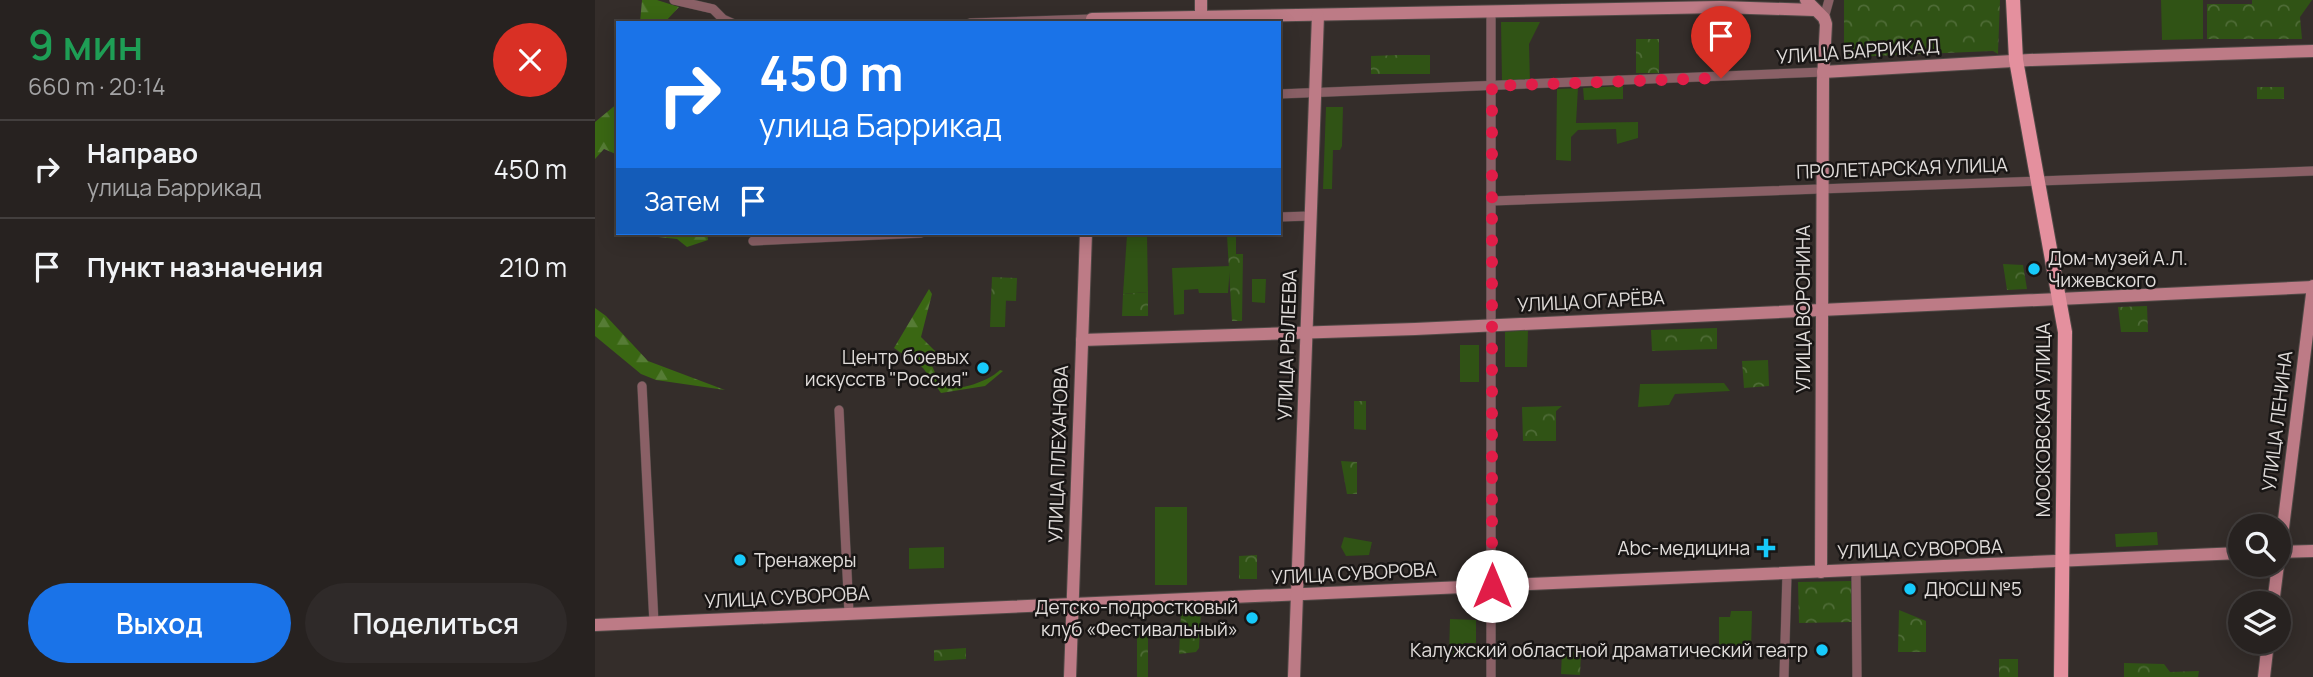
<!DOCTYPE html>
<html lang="ru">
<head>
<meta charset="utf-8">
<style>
	:root { --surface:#272220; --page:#2f2a29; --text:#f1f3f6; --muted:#a4a4a5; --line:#433f3e; --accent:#1a73e8 }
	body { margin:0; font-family:Manrope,sans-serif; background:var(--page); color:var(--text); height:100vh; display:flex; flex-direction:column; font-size:26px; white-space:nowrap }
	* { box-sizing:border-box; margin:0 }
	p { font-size:23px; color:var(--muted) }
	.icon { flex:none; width:38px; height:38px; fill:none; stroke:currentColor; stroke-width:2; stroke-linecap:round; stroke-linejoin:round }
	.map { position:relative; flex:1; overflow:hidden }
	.side { display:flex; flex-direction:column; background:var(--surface); width:595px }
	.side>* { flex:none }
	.guide { position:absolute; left:21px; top:21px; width:665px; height:214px; border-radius:0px; box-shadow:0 4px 18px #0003,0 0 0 2px var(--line); background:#1a73e8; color:#fff; overflow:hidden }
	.fabs { position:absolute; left:1633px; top:514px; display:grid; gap:14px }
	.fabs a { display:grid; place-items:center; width:63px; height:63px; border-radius:50%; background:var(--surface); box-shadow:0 4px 18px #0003,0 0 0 2px var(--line); font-size:35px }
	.pin { position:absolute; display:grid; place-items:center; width:60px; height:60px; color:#fff; margin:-72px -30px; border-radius:50% 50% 50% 0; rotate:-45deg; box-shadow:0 0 7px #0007 }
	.pin .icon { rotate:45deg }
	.me { position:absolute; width:77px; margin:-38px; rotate:0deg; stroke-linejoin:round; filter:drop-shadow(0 0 5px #0008) }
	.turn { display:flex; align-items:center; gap:24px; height:147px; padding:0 28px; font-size:32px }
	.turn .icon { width:91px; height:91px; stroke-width:2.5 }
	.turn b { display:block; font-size:49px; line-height:60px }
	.then { display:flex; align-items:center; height:66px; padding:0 28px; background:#0003; gap:14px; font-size:26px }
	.round { display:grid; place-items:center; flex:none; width:74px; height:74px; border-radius:37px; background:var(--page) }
	.headline { display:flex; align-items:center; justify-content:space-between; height:119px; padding:0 28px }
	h1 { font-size:42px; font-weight:600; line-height:52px; color:#1e9e55 }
	.action { display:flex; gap:14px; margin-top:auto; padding:14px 28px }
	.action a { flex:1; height:80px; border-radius:42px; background:var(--accent); color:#fff; font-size:28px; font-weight:600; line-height:80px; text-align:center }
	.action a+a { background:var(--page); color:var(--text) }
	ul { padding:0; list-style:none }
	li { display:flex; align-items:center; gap:21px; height:98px; padding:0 28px; border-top:2px solid var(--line) }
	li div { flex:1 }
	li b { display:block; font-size:26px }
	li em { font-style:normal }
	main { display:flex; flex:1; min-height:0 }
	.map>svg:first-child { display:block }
	.grass { fill:#305315 }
	.forest { fill:url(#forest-firs) }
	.park { fill:url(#park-crowns) }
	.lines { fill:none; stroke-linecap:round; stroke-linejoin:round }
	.street-casing { stroke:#504946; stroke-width:10 }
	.secondary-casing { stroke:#504946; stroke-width:14 }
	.primary-casing { stroke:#504946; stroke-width:16 }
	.street { stroke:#8a6066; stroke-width:9 }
	.secondary { stroke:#bd7b86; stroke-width:12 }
	.primary { stroke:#e4909e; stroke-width:14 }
	.route { stroke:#e11d48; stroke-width:12; stroke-dasharray:0 21.6 }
	.poi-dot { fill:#17cafb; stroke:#191615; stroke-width:2.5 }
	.labels { text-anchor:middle; stroke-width:5; stroke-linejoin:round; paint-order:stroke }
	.street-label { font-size:19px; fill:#e0dcda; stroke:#191615 }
	.poi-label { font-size:19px; fill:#e0dcda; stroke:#191615; text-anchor:end }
</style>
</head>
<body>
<main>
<section class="side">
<div class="headline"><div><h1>9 мин</h1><p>660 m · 20:14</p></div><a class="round" style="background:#d93025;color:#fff"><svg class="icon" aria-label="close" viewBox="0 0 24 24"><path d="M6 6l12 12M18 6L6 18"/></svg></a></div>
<ul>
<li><svg class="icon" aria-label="right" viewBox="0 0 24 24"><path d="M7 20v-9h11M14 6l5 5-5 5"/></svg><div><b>Направо</b><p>улица Баррикад</p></div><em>450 m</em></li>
<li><svg class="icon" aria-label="arrive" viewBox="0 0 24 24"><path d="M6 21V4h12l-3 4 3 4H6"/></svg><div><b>Пункт назначения</b></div><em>210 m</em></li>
</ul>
<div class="action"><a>Выход</a><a>Поделиться</a></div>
</section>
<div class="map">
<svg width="1718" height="677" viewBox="0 0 1718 677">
	<defs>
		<pattern id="forest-firs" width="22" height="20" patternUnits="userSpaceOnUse" patternTransform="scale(1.75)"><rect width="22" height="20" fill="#3a6713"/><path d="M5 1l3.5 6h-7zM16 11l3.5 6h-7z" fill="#567c35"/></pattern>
		<pattern id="park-crowns" width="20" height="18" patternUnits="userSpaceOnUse" patternTransform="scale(1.75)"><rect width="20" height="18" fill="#305315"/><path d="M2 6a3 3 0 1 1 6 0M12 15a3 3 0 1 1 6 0" fill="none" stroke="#4e6b36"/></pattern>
	</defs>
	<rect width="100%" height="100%" fill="#342d2a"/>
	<g class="grass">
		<polygon points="1566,0 1608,0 1608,39 1567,40"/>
		<polygon points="906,22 945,22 934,44 935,83 907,83"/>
		<rect x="803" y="55" width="32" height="19"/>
		<polygon points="1028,86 1028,99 989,100 988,88"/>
		<polygon points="983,88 981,123 1043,122 1043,138 1022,144 1021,129 983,130 976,137 976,161 961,160 962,89"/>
		<polygon points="731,107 748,107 747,146 745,150 738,150 737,189 728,189"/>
		<polygon points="552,234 553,292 528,294 532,235"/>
		<polygon points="635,266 633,293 604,293 603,289 589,290 589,314 579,315 577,268"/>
		<polygon points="657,279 671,279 670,303 657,302"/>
		<polygon points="396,300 411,300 410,327 395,327"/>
		<polygon points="933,330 932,367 910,367 910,332"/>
		<rect x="865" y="345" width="19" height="37"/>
		<polygon points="1129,383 1135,391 1080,394 1074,405 1043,407 1045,384"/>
		<rect x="560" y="507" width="32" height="78"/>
		<polygon points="1562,532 1563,545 1521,547 1520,534"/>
		<polygon points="749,537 777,542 774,555 751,556 746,547"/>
		<polygon points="349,547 349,568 314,569 314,548"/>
		<polygon points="1136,611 1157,611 1156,651 1124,651 1124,617 1135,617"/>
		<polygon points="855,619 881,620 881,643 869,643 868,656 854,656"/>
	</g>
	<g class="forest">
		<polygon points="47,0 62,0 84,7 69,23 45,23"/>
		<polygon points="23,103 23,155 9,149 0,159 0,122"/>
		<polygon points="26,233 112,233 113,240 92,247 82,239"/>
		<path d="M334,289L337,294L326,337L343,354L335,362C339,369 343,383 351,386C365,392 395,380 405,370L408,371L390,386L346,393L328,368L299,348Z"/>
		<polygon points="0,308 11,316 53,361 130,390 61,380 46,374 0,336"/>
	</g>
	<g class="park">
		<polygon points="1249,0 1405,0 1403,54 1398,51 1256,57 1249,51"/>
		<polygon points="1657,0 1717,0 1705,17 1707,39 1612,39 1612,4 1657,4"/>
		<rect x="1041" y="39" width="23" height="34"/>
		<polygon points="803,55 803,74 776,74 776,56"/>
		<rect x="1662" y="87" width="27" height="12"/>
		<polygon points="641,234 641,254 648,254 647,321 637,321 632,235"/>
		<polygon points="1408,264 1428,265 1432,289 1412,290"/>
		<polygon points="397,277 422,278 421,301 396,300"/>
		<polygon points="553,292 553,316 527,316 528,294"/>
		<polygon points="1552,306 1553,332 1526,332 1523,307"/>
		<polygon points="1122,328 1122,349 1057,351 1056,330"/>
		<polygon points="1173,360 1174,386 1149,388 1147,361"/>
		<polygon points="759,401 771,401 771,430 759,429"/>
		<polygon points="967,406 961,411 961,441 928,441 927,407"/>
		<polygon points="746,461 762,462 762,494 752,494"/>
		<polygon points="662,555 662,579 644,579 644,556"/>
		<polygon points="1256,581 1257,622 1204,623 1203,582"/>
		<polygon points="1304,610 1331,621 1331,652 1303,652"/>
		<polygon points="606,611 604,648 601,652 584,654 586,612"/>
		<rect x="542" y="634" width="11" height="43"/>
		<polygon points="371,648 371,659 339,661 339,650"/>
		<polygon points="967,652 986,652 985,675 966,674"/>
		<rect x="1404" y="659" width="19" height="18"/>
		<polygon points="1529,663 1569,664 1575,672 1604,671 1603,677 1529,677"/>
	</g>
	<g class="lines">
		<defs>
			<g id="street">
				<polyline points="79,0 118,9 128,19 137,23"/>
				<polyline points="896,12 896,677"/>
				<polyline points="1229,18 1234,0"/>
				<polyline points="375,23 497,19"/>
				<polyline points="684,94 1228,72"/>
				<polyline points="897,201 1718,171"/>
				<polyline points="684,217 715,216"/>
				<polyline points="158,241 326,233"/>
				<polyline points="47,386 59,623"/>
				<polyline points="244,410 254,613"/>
				<polyline points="1261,571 1262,677"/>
				<polyline points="1189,677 1192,574"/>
			</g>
			<g id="secondary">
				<polyline points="1211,0 1229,18 1231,24 1228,80 1226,572"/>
				<polyline points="606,17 606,0"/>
				<polyline points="497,23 497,19 1125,7 1219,10"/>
				<polyline points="1228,72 1435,60 1718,51"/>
				<polyline points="487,340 820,329 1718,287"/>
				<polyline points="1684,552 1718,551"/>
				<polyline points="1684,560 1718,286"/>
				<polyline points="1678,604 1683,565"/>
				<polyline points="0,625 1645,553"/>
				<polyline points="475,677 491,233"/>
				<polyline points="699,677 723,15"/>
				<polyline points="1669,677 1673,642"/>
			</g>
			<polyline id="primary" points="1418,0 1421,60 1470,332 1466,677"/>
		</defs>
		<use href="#street" class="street-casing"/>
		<use href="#secondary" class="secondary-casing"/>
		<use href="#primary" class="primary-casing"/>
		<use href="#street" class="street"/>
		<use href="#secondary" class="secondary"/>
		<use href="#primary" class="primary"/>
	</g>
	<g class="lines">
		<polyline class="route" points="897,586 897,86 1126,78"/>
	</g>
	<g class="poi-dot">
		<circle cx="1439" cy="269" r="7"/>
		<circle cx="388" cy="368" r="7"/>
		<path d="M1167.5 537.5h7v7h7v7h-7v7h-7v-7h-7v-7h7z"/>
		<circle cx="145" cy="560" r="7"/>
		<circle cx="1315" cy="589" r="7"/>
		<circle cx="657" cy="618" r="7"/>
		<circle cx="1227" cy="650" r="7"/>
	</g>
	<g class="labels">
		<g class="street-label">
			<text transform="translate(1263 51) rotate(-4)" y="7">УЛИЦА БАРРИКАД</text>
			<text transform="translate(1307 168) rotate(-2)" y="7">ПРОЛЕТАРСКАЯ УЛИЦА</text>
			<text transform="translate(996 301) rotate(-3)" y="7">УЛИЦА ОГАРЁВА</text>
			<text transform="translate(1208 309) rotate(-90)" y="7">УЛИЦА ВОРОНИНА</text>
			<text transform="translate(692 345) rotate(-88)" y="7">УЛИЦА РЫЛЕЕВА</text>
			<text transform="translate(1448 420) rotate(-90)" y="7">МОСКОВСКАЯ УЛИЦА</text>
			<text transform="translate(1682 421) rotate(-83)" y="7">УЛИЦА ЛЕНИНА</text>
			<text transform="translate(463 454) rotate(-88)" y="7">УЛИЦА ПЛЕХАНОВА</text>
			<text transform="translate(1325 549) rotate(-2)" y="7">УЛИЦА СУВОРОВА</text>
			<text transform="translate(759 573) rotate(-3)" y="7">УЛИЦА СУВОРОВА</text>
			<text transform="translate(192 597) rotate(-3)" y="7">УЛИЦА СУВОРОВА</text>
		</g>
		<g class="poi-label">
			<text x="1453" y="265" text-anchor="start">Дом-музей А.Л.<tspan x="1453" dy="22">Чижевского</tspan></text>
			<text x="374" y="364">Центр боевых<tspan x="374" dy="22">искусств "Россия"</tspan></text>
			<text x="1155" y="555">Abc-медицина</text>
			<text x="159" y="567" text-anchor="start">Тренажеры</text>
			<text x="1329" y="596" text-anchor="start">ДЮСШ №5</text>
			<text x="643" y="614">Детско-подростковый<tspan x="643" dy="22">клуб «Фестивальный»</tspan></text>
			<text x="1213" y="657">Калужский областной драматический театр</text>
		</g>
	</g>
</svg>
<div class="fabs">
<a><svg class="icon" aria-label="search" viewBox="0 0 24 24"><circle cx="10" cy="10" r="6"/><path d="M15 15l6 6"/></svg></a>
<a><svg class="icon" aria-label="layers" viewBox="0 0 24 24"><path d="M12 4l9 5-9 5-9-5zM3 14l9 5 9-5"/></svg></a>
</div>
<div class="pin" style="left:1126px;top:78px;background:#d93025"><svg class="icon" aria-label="arrive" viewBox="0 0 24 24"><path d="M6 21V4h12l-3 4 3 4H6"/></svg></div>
<svg class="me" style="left:897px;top:586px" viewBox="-20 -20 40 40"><circle r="19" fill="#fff"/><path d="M0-13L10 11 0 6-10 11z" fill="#e11d48"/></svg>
<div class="guide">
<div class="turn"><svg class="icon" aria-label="right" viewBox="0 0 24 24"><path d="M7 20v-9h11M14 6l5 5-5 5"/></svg><div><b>450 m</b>улица Баррикад</div></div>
<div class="then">Затем<svg class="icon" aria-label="arrive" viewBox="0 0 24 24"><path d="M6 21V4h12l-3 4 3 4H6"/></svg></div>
</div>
</div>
</main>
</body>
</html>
